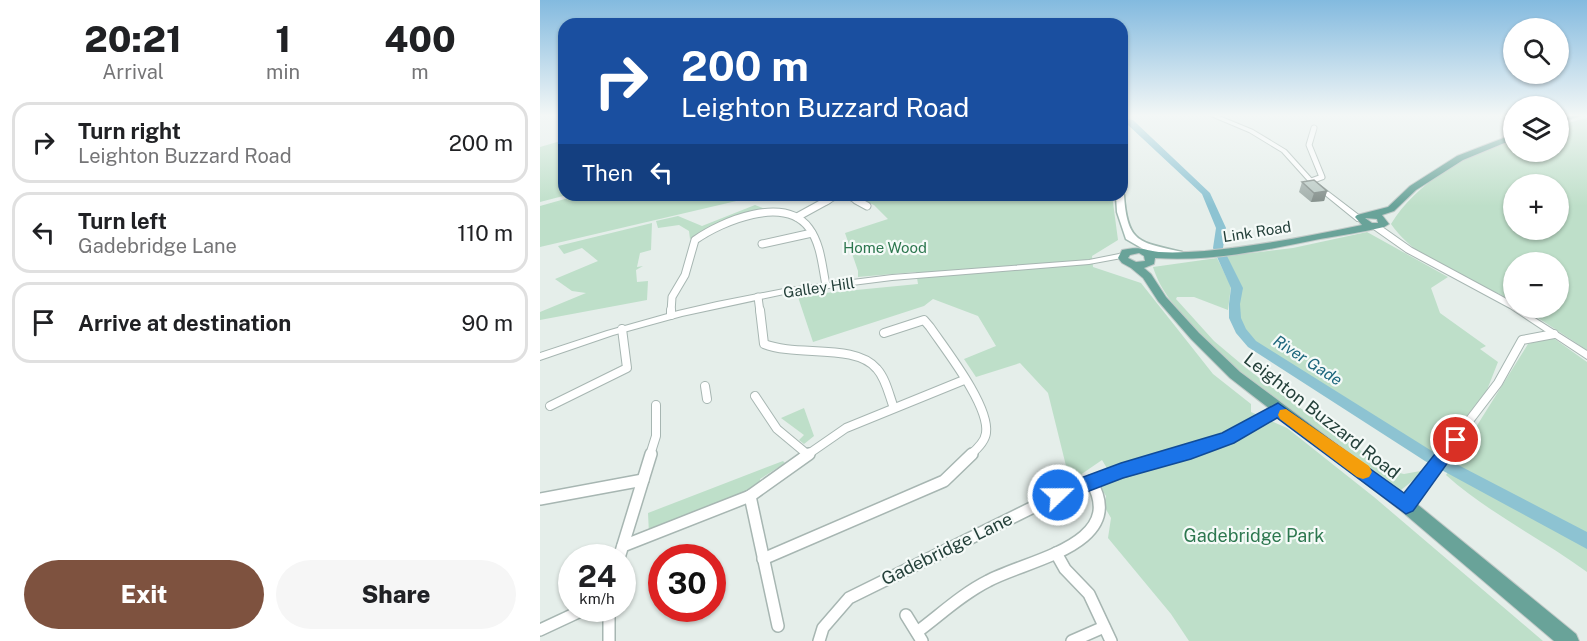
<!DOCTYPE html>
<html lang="en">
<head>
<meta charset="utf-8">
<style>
	:root { --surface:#fff; --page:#f6f6f6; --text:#202124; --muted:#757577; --line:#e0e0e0; --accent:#7e523f }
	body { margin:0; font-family:"Public Sans",sans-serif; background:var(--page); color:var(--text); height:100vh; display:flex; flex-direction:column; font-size:22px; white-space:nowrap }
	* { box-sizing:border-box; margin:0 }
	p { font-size:20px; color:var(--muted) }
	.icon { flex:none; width:33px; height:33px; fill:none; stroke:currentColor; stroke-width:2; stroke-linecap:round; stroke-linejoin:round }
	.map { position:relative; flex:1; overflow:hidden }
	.drawer { display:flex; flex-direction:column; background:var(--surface); width:540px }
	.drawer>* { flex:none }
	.banner { position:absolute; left:18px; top:18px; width:570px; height:183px; border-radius:18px; box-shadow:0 2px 4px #0004; background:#1a4fa0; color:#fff; overflow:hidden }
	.fabs { position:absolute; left:963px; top:18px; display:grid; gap:12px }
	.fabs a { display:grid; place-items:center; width:66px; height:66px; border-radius:50%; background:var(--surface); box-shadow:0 2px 4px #0004; font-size:30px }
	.speed { position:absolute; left:18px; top:544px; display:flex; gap:12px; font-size:30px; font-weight:700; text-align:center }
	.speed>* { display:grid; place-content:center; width:78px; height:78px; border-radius:50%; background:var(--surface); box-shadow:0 2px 4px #0004; line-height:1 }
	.speed small { font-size:15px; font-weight:400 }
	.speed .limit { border:9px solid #d22; background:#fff; color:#111 }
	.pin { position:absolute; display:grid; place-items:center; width:51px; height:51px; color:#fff; margin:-26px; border:3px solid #fff; border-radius:50%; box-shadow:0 2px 6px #0007 }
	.me { position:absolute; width:66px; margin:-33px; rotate:68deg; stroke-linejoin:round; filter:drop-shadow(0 0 4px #0008) }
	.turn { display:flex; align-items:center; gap:21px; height:126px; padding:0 24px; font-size:27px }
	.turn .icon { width:78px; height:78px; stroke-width:2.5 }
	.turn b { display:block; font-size:42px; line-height:51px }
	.then { display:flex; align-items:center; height:57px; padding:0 24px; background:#0003; gap:12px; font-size:22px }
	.eta { display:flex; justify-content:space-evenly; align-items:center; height:102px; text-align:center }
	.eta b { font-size:36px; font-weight:800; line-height:42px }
	.primary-button { display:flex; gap:12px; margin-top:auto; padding:12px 24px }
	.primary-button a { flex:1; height:69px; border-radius:36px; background:var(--accent); color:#fff; font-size:24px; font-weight:800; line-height:69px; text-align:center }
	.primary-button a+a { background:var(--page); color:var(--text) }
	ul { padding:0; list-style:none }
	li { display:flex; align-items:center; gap:18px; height:81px; margin:0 12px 9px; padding:0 12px; border:3px solid var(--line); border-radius:18px }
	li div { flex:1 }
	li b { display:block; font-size:22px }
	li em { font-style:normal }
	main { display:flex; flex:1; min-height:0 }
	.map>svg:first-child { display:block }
	.green { fill:#bedfc9; fill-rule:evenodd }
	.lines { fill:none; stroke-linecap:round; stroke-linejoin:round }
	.river { fill:#8dc3d2; fill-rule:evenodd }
	.minor-far3-casing { stroke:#a7b6b2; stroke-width:7 }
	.minor-far2-casing { stroke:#a7b6b2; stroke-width:9 }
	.minor-far1-casing { stroke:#a7b6b2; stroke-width:10 }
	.minor-casing { stroke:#a7b6b2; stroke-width:14 }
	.tertiary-casing { stroke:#a7b6b2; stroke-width:2 }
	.secondary-casing { stroke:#a3bab3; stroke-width:3 }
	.primary-casing { stroke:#c2cac8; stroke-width:2 }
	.minor-far3 { stroke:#fff; stroke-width:5 }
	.minor-far2 { stroke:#fff; stroke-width:7 }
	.minor-far1 { stroke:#fff; stroke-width:8 }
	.minor { stroke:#fff; stroke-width:11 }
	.tertiary { fill:#fff; fill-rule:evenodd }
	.secondary { fill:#fff; fill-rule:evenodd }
	.primary { fill:#69a399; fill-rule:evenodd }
	.wall { fill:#a0ada9 }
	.shaded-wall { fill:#828d89 }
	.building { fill:#bac9c4; stroke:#828d89; stroke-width:1.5 }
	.route { fill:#1a73e8; stroke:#114b97; stroke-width:1.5 }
	.slow { fill:#f59e0b }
	.labels { text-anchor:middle; stroke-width:4.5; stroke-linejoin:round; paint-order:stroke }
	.street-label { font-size:15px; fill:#24403a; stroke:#f5faf8 }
	.park-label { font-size:15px; fill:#2d774f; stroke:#f5faf8 }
	.water-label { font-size:16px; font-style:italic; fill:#1d667d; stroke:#f5faf8 }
	.near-street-label { font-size:18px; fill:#24403a; stroke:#f5faf8 }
	.near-park-label { font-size:18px; fill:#2d774f; stroke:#f5faf8 }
</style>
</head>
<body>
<main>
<section class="drawer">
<div class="eta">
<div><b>20:21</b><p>Arrival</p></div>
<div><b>1</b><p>min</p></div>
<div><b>400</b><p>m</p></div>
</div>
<ul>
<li><svg class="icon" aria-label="right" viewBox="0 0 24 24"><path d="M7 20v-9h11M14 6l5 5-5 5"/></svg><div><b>Turn right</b><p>Leighton Buzzard Road</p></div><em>200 m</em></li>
<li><svg class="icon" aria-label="left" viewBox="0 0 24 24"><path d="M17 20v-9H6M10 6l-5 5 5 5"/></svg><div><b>Turn left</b><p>Gadebridge Lane</p></div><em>110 m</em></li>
<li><svg class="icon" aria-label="arrive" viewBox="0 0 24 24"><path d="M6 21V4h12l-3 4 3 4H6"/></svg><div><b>Arrive at destination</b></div><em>90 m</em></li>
</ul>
<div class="primary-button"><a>Exit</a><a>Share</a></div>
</section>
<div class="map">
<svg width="1047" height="641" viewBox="0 0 1047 641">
	<rect width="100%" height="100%" fill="#e5eeea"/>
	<g class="green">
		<path d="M1047,118V350L983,308H1018V262H974L973,301C932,279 879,264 851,224C876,183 928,152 973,140L974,152H1018L1019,125ZM974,184H1018V230H974Z"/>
		<polygon points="24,140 24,195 27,195 0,202 0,147"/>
		<polygon points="39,195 222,195 0,247 0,206"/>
		<polygon points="313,195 354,195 361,200 416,195 572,195 578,240 552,256 553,267 601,283 673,374 711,404 711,412 747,428 834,497 1003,641 649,641 631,614 568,538 571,518 564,506 566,496 558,483 571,475 562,460 530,482 508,393 480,363 436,377 424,359 456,346 438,316 393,299 384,306 273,342 258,297 254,296 378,284 376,272 318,277 318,271 305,233 348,219 334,205"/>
		<path d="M215,205L230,211C200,214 176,223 150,239L149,231L139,225L118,228L116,221L138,216L162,226Z"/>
		<polygon points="112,223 111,250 100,253 97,267 103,266 96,270 97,282 108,281 107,300 0,320 0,312 46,293 32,291 15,279 58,261 42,248 24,254 18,246"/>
		<polygon points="827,232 908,277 891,288 900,313 946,346 940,349 958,362 947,390 894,458 710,339 698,320 696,305 702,291 700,285 683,257 680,257 753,248"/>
		<path d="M677,258L691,286L688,310L654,297H637L636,299L674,341L706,368L786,427L851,471L864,474L886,470L861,490H856C787,440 715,393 657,330C638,310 621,293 613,267Z"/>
		<path d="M1012,337L1047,362V572C1001,538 948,513 906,475L988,344Z"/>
		<polygon points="264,408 274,436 264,444 259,440 264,435 241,418"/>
		<polygon points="243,461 245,463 220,479 221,486 109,534 108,513"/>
	</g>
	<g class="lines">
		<polygon class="river" points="582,118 593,120 670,193 686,228 683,248 703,288 700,304 701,318 706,329 716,341 895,453 1047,532 1047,549 885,461 708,347 696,333 689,318 689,304 691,288 673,248 676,228 662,194 587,124 582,122"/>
		<defs>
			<g id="minor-far3">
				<polyline points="771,181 782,177 769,145 774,128"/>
				<polyline points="306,195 319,202"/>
				<polyline points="286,202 298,195"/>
			</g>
			<g id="minor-far2">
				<polyline points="316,200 327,206"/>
				<polyline points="257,217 288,200"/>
				<polyline points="222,244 272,233"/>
				<polyline points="218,297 220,312"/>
				<path d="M131,312L132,297L145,275L155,240C182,221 244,195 269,228C281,244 282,266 286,285"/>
			</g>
			<g id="minor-far1">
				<path d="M220,310L224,344C257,357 316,343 337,369C346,379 349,395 354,408"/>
				<polyline points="131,315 131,310"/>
				<path d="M344,333L384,320L390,327C405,349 450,406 446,433C445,442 436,450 430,455"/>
				<polyline points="165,386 167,399"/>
				<polyline points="215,396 237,429 267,454"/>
				<polyline points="10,406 87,368 82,329"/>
				<polyline points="110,455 116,436 116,405"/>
				<polyline points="267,455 306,428 424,380"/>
				<polyline points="633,455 688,438 738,410"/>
				<polyline points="903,455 958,383 982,340 1014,334"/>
			</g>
			<g id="minor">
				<polyline points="210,496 238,626"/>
				<polyline points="0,499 103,480"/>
				<polyline points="866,505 905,454"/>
				<polyline points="83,546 210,496 269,454"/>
				<polyline points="516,553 525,569 549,594 571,641"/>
				<polyline points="79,558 111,454"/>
				<polyline points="223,559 404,481 432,454"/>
				<polyline points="69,609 69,641"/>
				<polyline points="366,615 382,641"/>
				<polyline points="0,630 45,609"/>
				<path d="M377,632C400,615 422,594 448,581C486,560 589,545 551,481"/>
				<polyline points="279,641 283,628 309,598 534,487 638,454"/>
				<polyline points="532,641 564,627"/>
			</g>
			<g id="tertiary">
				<polygon points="671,116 679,116 713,130 746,150 773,180 824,219 820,221 817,221 769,182 742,152 709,132"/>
				<polygon points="832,224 838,224 872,248 974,303 974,308 979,308 1047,351 1047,359 970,308 866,252 832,228"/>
				<polygon points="584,253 588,255 587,257 549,264 352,280 249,293 142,316 73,335 0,360 0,353 67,331 138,311 177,302 249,288 352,275 549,260"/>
			</g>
			<path id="secondary" d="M582,193L584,195C587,244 600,242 642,252L644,254L642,256L605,250L586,239L577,212L576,195H582Z"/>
			<g id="primary">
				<polygon points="1028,116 1039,116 1018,123 1018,119"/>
				<path d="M974,134V139L923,160L876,190L854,211L842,215L849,224L844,227C823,232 802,235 780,239C727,250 670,262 615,258L614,264L604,268L611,274L626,297L659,333L700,372L872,500L1036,634L1039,641H1014L860,510L690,378L651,339L618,301L603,278L591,268L582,263L578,258L582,250C601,246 602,250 619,252C634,253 650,252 665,251C718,246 770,236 822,225L815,217L817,215L848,207L870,186L917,156ZM825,218L837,219L838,223H832ZM599,253L604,256L605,261L596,262L588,258L590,255Z"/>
			</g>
		</defs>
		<use href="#minor-far3" class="minor-far3-casing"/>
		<use href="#minor-far2" class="minor-far2-casing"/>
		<use href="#minor-far1" class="minor-far1-casing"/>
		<use href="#minor" class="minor-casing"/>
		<use href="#tertiary" class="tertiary-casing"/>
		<use href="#secondary" class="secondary-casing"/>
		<use href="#primary" class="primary-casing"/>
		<use href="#minor-far3" class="minor-far3"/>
		<use href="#minor-far2" class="minor-far2"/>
		<use href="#minor-far1" class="minor-far1"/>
		<use href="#minor" class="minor"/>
		<use href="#tertiary" class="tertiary"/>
		<use href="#secondary" class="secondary"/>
		<use href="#primary" class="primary"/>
	</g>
	<polygon class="wall" points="762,182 787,191 784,201 771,202 759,192"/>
	<polygon class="shaded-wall" points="787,191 784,201 771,202 774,193"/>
	<polygon class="building" points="774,180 787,191 774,193 762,182"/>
	<linearGradient id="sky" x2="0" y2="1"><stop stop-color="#83badf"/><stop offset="0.56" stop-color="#f3f7f6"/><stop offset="1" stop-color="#f3f7f6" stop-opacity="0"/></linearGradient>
	<rect width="1047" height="206" fill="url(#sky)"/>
	<polygon class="route" points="738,403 864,493 910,435 922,435 924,440 873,511 866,514 737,418 694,443 651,459 583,478 518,503 511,501 509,495 511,489 581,463 682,433"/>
	<polygon class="slow" points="746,409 829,466 832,472 829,477 823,479 817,477 740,419 738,415 740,410"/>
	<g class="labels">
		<g class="street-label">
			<text transform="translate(717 232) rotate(-9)" y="5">Link Road</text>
			<text transform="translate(279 288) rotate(-8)" y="5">Galley Hill</text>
		</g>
		<g class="park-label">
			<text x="345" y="253">Home Wood</text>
		</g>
		<g class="water-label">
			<text transform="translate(768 360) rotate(33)" y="6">River Gade</text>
		</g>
		<g class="near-street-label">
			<text transform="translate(782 416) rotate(38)" y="6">Leighton Buzzard Road</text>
			<text transform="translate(407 549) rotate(-26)" y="6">Gadebridge Lane</text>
		</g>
		<g class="near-park-label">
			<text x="714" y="542">Gadebridge Park</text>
		</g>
	</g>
</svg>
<div class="fabs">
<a><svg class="icon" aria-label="search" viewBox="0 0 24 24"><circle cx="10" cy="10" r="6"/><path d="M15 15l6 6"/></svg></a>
<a><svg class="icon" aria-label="layers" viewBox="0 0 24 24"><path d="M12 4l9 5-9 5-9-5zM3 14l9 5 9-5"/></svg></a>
<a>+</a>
<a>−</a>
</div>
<div class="speed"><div>24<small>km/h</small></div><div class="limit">30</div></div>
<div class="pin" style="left:916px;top:440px;background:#d93025"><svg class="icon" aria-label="arrive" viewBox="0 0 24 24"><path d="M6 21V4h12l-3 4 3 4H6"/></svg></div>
<svg class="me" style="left:518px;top:495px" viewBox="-20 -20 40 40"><circle r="17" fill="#1a73e8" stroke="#fff" stroke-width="3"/><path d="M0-11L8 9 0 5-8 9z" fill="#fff"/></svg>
<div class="banner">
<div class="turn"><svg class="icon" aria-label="right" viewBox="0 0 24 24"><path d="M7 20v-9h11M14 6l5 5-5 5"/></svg><div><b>200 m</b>Leighton Buzzard Road</div></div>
<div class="then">Then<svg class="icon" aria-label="left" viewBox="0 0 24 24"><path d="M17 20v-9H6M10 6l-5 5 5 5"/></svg></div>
</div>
</div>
</main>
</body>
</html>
